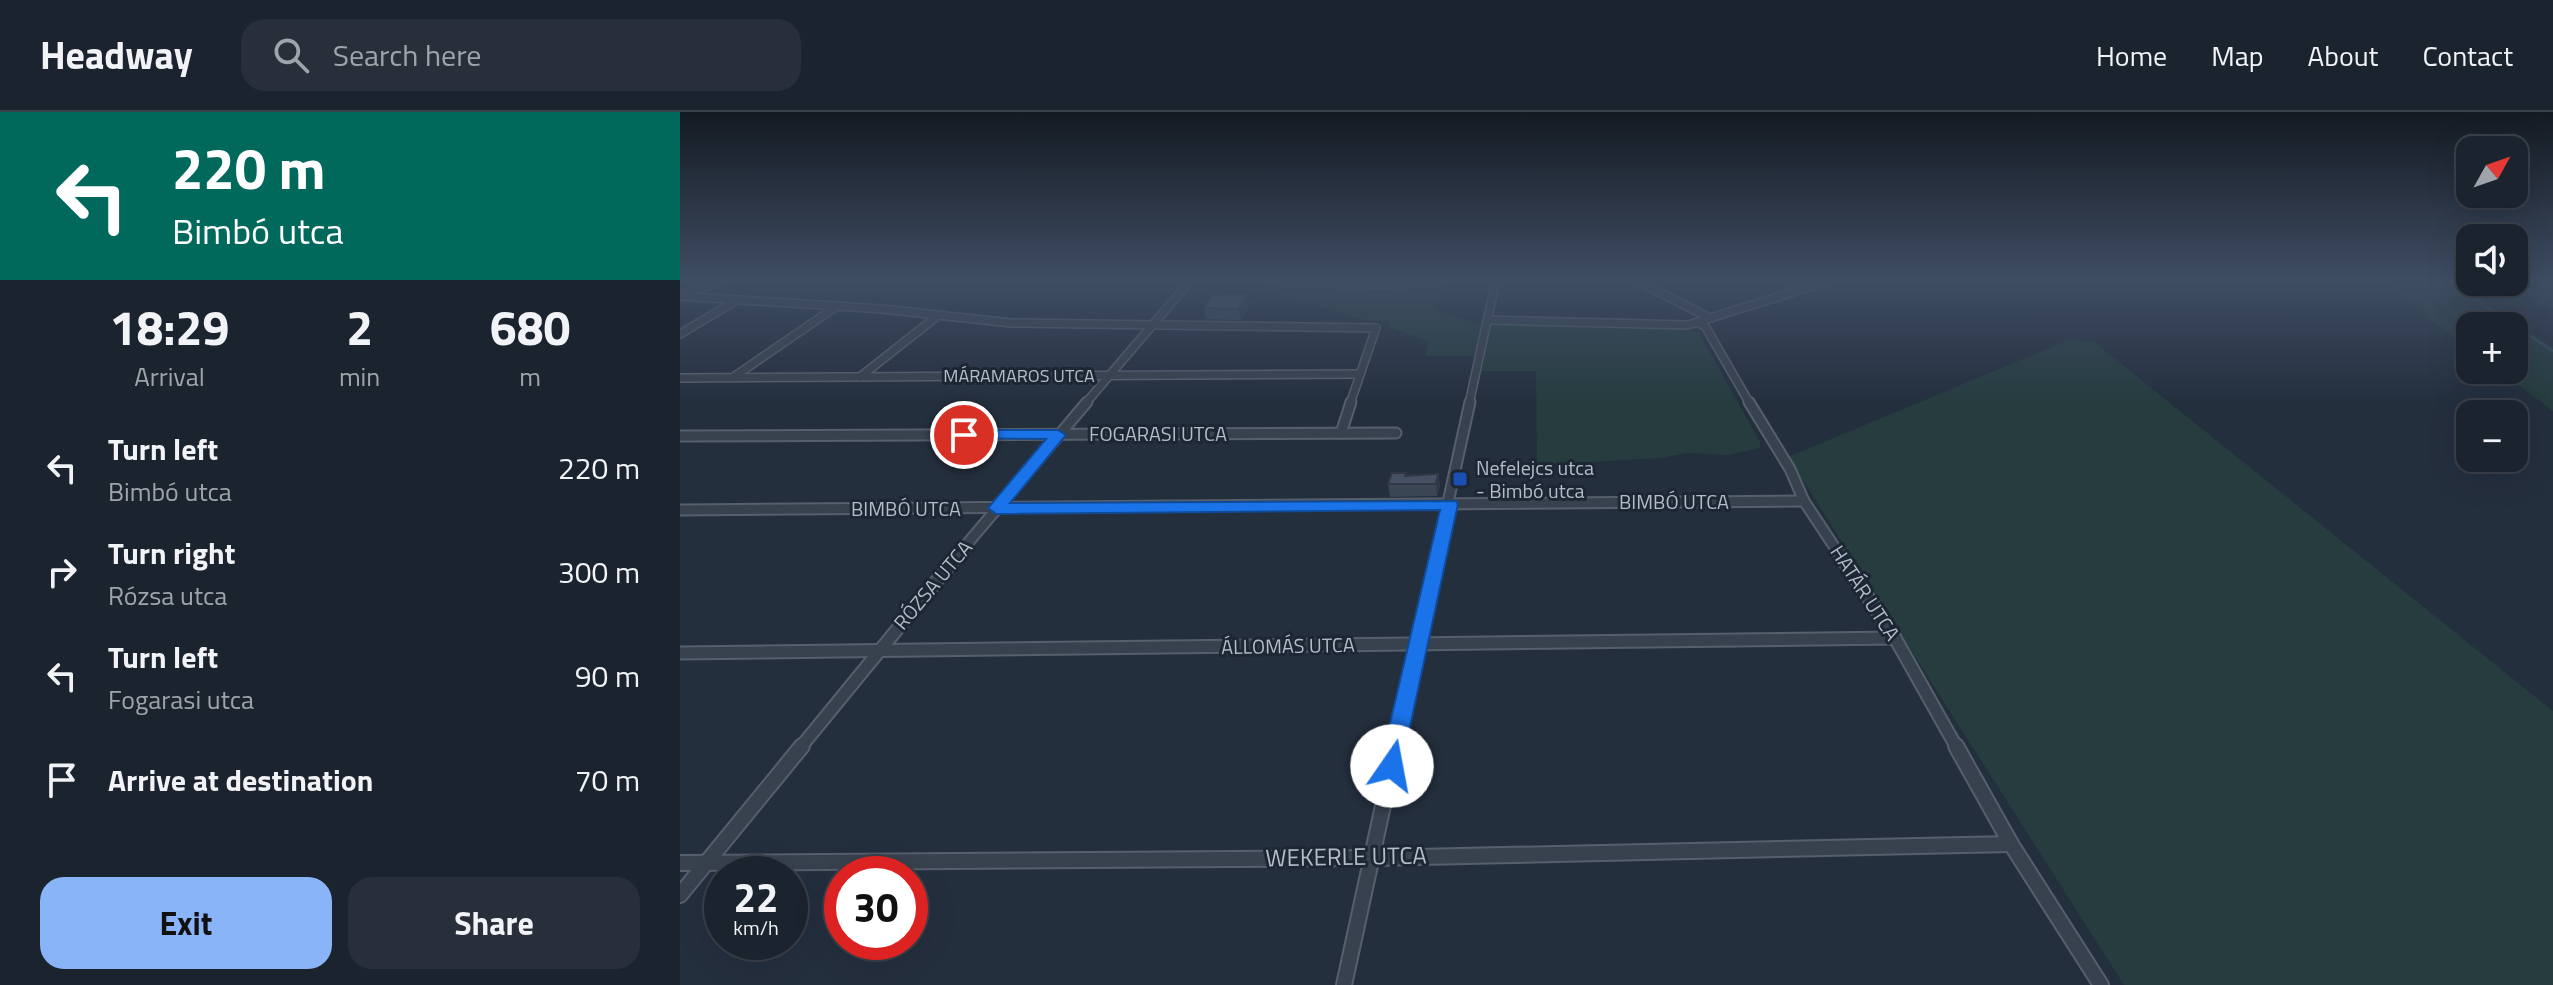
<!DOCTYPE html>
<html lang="en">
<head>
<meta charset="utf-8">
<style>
	:root { --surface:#1b232e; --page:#282f3a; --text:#f1f3f6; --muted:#a0a4aa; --line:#39404a; --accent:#8ab4f8 }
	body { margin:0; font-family:"Titillium Web",sans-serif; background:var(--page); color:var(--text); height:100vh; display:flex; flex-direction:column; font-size:30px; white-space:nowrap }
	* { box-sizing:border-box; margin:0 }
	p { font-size:26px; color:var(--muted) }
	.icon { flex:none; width:44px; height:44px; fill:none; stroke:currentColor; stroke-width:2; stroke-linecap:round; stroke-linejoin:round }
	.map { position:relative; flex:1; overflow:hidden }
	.details { display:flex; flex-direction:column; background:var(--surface); width:680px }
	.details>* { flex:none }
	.guide { background:#00695c; color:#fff; overflow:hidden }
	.needle { width:52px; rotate:50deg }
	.tools { position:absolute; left:1776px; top:24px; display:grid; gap:16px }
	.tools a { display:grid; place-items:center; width:72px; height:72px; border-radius:16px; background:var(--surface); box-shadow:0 8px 32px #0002,0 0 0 2px var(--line); font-size:40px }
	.speed { position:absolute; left:24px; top:744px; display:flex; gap:16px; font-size:40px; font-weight:700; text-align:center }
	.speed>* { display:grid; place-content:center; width:104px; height:104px; border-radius:50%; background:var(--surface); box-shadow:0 8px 32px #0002,0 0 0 2px var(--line); line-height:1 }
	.speed small { font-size:20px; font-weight:400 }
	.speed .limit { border:12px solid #d22; background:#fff; color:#111 }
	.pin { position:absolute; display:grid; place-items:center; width:68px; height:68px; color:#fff; margin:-34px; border:4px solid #fff; border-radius:50%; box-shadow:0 2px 8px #0007 }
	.me { position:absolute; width:88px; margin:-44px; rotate:12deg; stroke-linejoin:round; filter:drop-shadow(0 0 6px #0008) }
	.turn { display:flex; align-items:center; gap:28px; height:168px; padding:0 40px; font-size:36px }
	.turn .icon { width:104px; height:104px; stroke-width:2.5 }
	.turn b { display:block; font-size:56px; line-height:68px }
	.eta { display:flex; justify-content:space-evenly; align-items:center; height:136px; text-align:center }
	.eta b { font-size:48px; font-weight:700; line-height:56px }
	.primary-button { display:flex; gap:16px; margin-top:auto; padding:16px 40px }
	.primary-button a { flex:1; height:92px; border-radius:24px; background:var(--accent); color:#111; font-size:32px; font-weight:700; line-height:92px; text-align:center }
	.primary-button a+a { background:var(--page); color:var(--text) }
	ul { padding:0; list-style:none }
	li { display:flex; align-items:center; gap:24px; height:104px; padding:0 40px }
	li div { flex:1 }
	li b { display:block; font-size:30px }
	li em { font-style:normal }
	header { display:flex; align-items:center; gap:48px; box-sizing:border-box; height:112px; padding:0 40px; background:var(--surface); border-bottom:2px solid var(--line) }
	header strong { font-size:38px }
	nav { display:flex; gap:44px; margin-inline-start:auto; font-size:28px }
	.search { width:560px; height:72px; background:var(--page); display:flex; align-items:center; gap:20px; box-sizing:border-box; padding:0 28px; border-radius:24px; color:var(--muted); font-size:30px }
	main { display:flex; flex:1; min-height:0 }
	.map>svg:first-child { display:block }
	.green { fill:#263c3f }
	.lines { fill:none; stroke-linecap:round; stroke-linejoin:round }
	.stream { stroke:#394c67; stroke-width:2 }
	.street-far3-casing { stroke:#565f6c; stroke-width:10 }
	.street-far2-casing { stroke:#565f6c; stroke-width:13 }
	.street-far1-casing { stroke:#565f6c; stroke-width:15 }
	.street-casing { stroke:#565f6c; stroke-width:18 }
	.street-far3 { stroke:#38414e; stroke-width:7 }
	.street-far2 { stroke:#38414e; stroke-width:9 }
	.street-far1 { stroke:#38414e; stroke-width:11 }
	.street { stroke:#38414e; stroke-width:14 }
	.wall { fill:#3b4654 }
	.shaded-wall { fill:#303945 }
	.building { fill:#455162; stroke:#303945; stroke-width:2 }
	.route { fill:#1a73e8; stroke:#114b97; stroke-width:2 }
	.transit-dot { fill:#1a4fb4; stroke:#1d2633; stroke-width:3 }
	.labels { text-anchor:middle; stroke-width:6; stroke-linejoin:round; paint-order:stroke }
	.far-street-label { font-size:18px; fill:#b4bcc9; stroke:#1d2633 }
	.street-label { font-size:20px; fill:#b4bcc9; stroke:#1d2633 }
	.poi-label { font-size:20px; fill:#b4bcc9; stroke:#1d2633; text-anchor:start }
	.near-street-label { font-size:24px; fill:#b4bcc9; stroke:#1d2633 }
</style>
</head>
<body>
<header>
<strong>Headway</strong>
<div class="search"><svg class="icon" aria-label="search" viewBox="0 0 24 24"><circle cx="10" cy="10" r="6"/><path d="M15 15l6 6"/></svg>Search here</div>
<nav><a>Home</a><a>Map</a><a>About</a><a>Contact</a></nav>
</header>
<main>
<section class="details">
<div class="guide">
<div class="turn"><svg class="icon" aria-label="left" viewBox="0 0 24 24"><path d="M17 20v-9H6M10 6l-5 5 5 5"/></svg><div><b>220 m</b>Bimbó utca</div></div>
</div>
<div class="eta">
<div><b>18:29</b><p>Arrival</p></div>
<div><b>2</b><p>min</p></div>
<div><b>680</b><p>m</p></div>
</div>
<ul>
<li><svg class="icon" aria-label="left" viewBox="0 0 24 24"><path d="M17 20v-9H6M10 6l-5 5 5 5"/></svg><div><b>Turn left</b><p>Bimbó utca</p></div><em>220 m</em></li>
<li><svg class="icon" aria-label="right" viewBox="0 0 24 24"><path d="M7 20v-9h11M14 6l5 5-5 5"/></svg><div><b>Turn right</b><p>Rózsa utca</p></div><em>300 m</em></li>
<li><svg class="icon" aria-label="left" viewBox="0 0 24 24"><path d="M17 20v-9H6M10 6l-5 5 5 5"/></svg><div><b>Turn left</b><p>Fogarasi utca</p></div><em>90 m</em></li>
<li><svg class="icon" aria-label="arrive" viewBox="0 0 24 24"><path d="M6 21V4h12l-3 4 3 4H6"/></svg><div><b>Arrive at destination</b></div><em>70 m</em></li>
</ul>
<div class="primary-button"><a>Exit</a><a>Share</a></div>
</section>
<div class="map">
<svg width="1873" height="873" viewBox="0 0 1873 873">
	<rect width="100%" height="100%" fill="#242f3e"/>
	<g class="green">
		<polygon points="1698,168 1873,168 1873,195 1813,196 1873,235 1873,299 1818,258 1834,258 1834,214 1790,214 1790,237"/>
		<polygon points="767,169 756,197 800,213 1002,216 1019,221 1080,330 1080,336 1047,343 1008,341 980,346 857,353 856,259 802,259 804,244 745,244 749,229 708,215 710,209 683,208 600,182 607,172 699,177"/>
		<polygon points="1389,228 1414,230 1873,599 1873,873 1444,873 1108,345"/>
	</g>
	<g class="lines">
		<polyline class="stream" points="1766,168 1873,239"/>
		<defs>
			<g id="street-far3">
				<polyline points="578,168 705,173 763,168"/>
				<polyline points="955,168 1030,206"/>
				<polyline points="1104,168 1122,177"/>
				<polyline points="6,181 45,168"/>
				<polyline points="0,184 202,197 331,211 696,216 670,292"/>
				<polyline points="808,208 1008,213 1152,168"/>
				<polyline points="1018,211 1025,214 1070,292"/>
				<polyline points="0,222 57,188"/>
				<polyline points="55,264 157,194"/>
				<polyline points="180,265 256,205"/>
				<polyline points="0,266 679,262"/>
				<polyline points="405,292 511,168"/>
				<polyline points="789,292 816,168"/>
			</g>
			<g id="street-far2">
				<polyline points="1069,290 1110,357 1124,389 1161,445"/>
				<polyline points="661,321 671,290"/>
				<polyline points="0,324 716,321"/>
				<polyline points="0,398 1124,389"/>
				<polyline points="276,445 407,290"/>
				<polyline points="756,445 790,290"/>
			</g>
			<g id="street-far1">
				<polyline points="1160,443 1215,526 1277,636"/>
				<polyline points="0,541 1215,526"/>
				<polyline points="120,636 278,443"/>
				<polyline points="715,636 757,443"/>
			</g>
			<g id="street">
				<polyline points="1276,634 1331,732 1421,873"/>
				<polyline points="0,751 692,746 1331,732"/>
				<polyline points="0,783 122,634"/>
				<polyline points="664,873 716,634"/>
			</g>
		</defs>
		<use href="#street-far3" class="street-far3-casing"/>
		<use href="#street-far2" class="street-far2-casing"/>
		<use href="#street-far1" class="street-far1-casing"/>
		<use href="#street" class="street-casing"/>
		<use href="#street-far3" class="street-far3"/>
		<use href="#street-far2" class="street-far2"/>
		<use href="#street-far1" class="street-far1"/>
		<use href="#street" class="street"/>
	</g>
	<g class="wall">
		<polygon points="570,193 561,208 526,207 524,196"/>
		<polygon points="726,361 726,364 758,362 760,374 757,384 710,385 708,372"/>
	</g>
	<g class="shaded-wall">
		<polygon points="568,182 570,193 561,208 558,197"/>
		<polygon points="758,362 760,374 757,384 756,372"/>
	</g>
	<g class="building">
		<polygon points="568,182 558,197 524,196 533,183"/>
		<polygon points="712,361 726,361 725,364 758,362 756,372 708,372"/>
	</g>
	<linearGradient id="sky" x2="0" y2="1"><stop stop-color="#141a22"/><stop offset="0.58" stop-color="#3f4d63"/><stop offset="1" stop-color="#3f4d63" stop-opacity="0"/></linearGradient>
	<rect width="1873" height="290" fill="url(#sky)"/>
	<polygon class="route" points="284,318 378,318 386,323 330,391 776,389 778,392 720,661 712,663 704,661 700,654 760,398 316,402 308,396 366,327 278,326 276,323"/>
	<rect class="transit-dot" x="772" y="359" width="16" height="16" rx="4"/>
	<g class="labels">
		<g class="far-street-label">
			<text x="339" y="270">MÁRAMAROS UTCA</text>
		</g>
		<g class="street-label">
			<text x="478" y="329">FOGARASI UTCA</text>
			<text x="994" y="397">BIMBÓ UTCA</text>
			<text x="226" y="404">BIMBÓ UTCA</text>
			<text transform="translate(253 473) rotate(-50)" y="7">RÓZSA UTCA</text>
			<text transform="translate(1185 481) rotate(57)" y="7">HATÁR UTCA</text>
			<text transform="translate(608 534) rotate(-1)" y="7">ÁLLOMÁS UTCA</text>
		</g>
		<g class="poi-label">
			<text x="796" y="363">Nefelejcs utca<tspan x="796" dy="23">- Bimbó utca</tspan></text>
		</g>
		<g class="near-street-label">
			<text transform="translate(666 745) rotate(-1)" y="8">WEKERLE UTCA</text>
		</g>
	</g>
</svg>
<div class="tools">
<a><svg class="needle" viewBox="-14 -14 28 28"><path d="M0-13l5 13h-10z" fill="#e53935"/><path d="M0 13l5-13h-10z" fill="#a0a4aa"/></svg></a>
<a><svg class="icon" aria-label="sound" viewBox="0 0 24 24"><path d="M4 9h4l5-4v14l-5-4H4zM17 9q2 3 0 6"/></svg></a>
<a>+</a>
<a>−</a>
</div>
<div class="speed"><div>22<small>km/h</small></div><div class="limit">30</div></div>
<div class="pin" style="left:284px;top:323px;background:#d93025"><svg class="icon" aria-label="arrive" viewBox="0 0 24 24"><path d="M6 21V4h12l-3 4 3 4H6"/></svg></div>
<svg class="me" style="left:712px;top:654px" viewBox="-20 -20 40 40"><circle r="19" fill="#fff"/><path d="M0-13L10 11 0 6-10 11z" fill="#1a73e8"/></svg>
</div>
</main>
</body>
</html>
